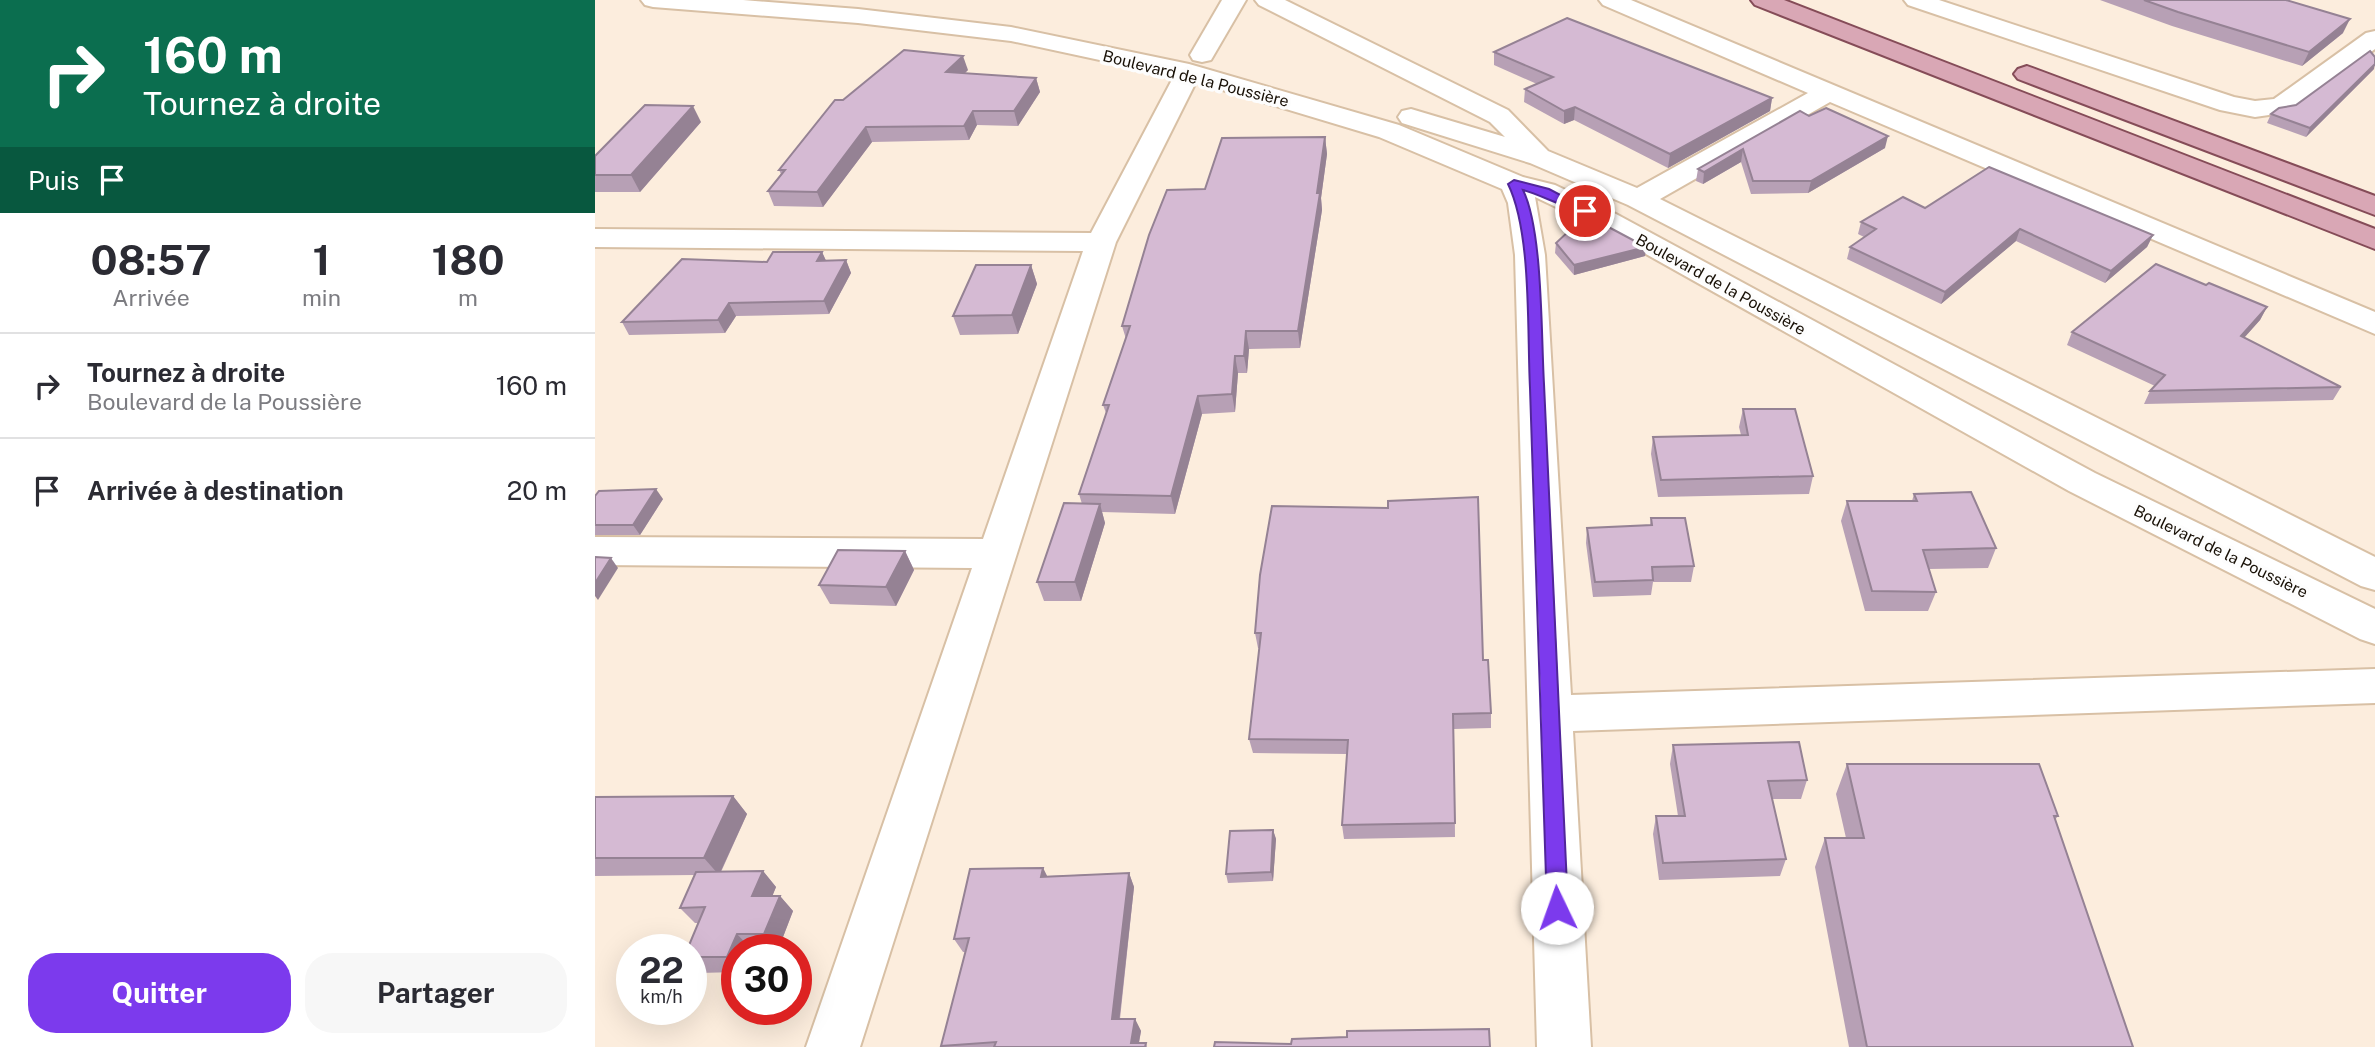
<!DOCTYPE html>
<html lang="fr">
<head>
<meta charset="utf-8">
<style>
	:root { --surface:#fff; --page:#f7f7f7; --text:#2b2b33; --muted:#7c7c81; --line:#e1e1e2; --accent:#7c3aed }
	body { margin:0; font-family:"Public Sans",sans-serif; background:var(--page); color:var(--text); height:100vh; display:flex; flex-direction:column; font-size:26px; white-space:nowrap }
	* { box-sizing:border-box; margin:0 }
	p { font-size:23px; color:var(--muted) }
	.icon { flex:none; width:38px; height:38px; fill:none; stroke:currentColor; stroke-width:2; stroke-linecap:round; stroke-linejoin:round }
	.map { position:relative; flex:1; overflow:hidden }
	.panel { display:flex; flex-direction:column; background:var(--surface); width:595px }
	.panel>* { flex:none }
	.top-card { background:#0b6e4f; color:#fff; overflow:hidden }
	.speed { position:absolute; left:21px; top:934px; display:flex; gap:14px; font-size:35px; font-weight:700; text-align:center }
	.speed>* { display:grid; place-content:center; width:91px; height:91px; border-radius:50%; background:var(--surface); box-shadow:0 7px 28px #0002; line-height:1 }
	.speed small { font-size:18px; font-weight:400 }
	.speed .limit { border:10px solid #d22; background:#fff; color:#111 }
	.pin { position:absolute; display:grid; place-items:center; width:60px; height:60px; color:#fff; margin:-30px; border:4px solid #fff; border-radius:50%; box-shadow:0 2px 7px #0007 }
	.me { position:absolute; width:77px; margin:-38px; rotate:357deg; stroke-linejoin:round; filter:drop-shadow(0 0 5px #0008) }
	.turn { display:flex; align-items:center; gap:24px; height:147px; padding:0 28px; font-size:32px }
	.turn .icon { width:91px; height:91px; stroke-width:2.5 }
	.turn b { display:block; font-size:49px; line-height:60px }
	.then { display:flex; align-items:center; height:66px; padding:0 28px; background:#0003; gap:14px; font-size:26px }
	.eta { display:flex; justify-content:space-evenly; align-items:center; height:119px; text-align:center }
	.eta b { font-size:42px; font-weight:700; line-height:49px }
	.cta { display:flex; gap:14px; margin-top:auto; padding:14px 28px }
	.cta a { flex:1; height:80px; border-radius:28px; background:var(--accent); color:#fff; font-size:28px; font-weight:700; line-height:80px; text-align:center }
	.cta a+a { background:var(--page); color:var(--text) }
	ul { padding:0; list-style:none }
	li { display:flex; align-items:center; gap:21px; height:105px; padding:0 28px; border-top:2px solid var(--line) }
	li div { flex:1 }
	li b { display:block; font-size:26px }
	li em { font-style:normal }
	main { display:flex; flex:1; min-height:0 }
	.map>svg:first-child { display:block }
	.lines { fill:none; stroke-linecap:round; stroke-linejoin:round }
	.minor-casing { stroke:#d8c0a5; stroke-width:4 }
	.major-casing { stroke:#854c58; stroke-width:4 }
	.minor { fill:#fff; fill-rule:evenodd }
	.major { fill:#d9a7b5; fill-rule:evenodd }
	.wall { fill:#b7a0b5 }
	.shaded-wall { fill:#958294 }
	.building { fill:#d5bad3; stroke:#958294; stroke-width:2 }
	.route { fill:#7c3aed; stroke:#51269a; stroke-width:2 }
	.labels { text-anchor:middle; stroke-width:7; stroke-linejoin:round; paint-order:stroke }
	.far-street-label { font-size:16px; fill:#181006; stroke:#fdfdfd }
</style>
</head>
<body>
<main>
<section class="panel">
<div class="top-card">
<div class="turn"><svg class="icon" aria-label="right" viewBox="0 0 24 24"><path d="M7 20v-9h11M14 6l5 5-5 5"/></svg><div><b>160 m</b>Tournez à droite</div></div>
<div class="then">Puis<svg class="icon" aria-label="arrive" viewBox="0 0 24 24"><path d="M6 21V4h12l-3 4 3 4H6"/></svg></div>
</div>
<div class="eta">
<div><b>08:57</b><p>Arrivée</p></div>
<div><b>1</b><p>min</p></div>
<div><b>180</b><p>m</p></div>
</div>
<ul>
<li><svg class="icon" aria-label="right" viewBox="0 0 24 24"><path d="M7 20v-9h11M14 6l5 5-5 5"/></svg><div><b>Tournez à droite</b><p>Boulevard de la Poussière</p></div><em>160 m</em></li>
<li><svg class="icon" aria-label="arrive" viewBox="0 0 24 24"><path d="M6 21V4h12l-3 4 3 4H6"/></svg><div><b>Arrivée à destination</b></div><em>20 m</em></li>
</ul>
<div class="cta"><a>Quitter</a><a>Partager</a></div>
</section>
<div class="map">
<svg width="1780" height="1047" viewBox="0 0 1780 1047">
	<rect width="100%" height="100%" fill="#fceddd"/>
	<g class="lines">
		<defs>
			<g id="minor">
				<polygon points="46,0 148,0 263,9 416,27 594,64 804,125 928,177 960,185 1021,214 1500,473 1780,609 1780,644 1765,639 1474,491 1001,226 940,197 950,255 976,695 1780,669 1780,703 978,731 996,1047 942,1047 920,255 913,203 907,189 784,137 601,82 521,242 265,1047 211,1047 377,568 0,565 0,537 388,539 488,251 0,247 0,229 496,233 579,76 416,41 263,23 58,7 50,5"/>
				<polygon points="627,0 651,0 616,60 607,62 598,60 595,55"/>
				<polygon points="660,0 690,0 913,110 953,151 1042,188 1213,93 1008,5 1004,0 1036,0 1780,312 1780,334 1235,102 1065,199 1780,557 1780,590 1766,586 1033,205 935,163 807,123 803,117 807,111 816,109 910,137 895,122 664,5"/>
				<polygon points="1309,0 1344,0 1639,97 1660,101 1679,99 1771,33 1780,31 1780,49 1695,112 1660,117 1625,110 1313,5"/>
			</g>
			<g id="major">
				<polygon points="1156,0 1189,0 1780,229 1780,249 1160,5"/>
				<polygon points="1432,66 1780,196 1780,215 1423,79 1419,74 1423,69"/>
			</g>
		</defs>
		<use href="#minor" class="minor-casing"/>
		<use href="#major" class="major-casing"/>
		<use href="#minor" class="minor"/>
		<use href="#major" class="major"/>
	</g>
	<g class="wall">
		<polygon points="1505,0 1691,0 1748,33 1707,66 1577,26"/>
		<polygon points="899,52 1177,98 1175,111 1073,168 979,120 969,124 929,102 930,89 942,84 899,65"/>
		<polygon points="1779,69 1711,137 1672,123 1676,114 1701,105"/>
		<polygon points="373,70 369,74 441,78 445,92 423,126 382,125 374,140 277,142 228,207 179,206 173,191 186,174 184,170 248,100"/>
		<polygon points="1205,111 1290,148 1213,193 1156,194 1146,162 1108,184 1101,181 1103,169"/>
		<polygon points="106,122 45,192 0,192 0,156"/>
		<polygon points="730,137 732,154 726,198 727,210 705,348 654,349 652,373 643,373 640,412 607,414 580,514 507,512 510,523 486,601 449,601 442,582 487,504 484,494 511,413 508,405 531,339 527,326 610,189"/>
		<polygon points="1330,208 1558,235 1552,247 1510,283 1421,241 1346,304 1252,259 1255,247 1269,237 1263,234 1266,222"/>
		<polygon points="961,243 1051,247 1050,256 979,275 960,253"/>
		<polygon points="227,252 231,261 251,260 256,273 234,314 141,316 130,333 34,335 27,322 172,262"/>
		<polygon points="436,265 442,284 423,334 365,335 358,316"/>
		<polygon points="1611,285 1672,307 1665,320 1649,338 1746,387 1738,400 1549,404 1555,391 1560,386 1472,345 1477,332"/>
		<polygon points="1148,409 1218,476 1214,494 1063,497 1056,454 1058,437 1146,435 1144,427"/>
		<polygon points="1319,494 1401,548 1393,568 1334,569 1341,592 1333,611 1270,611 1246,521 1252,501 1317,501"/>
		<polygon points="0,496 68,499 45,535 0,535"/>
		<polygon points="1056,518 1099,566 1096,582 1058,582 1056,595 998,597 991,543 992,528 1055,525"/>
		<polygon points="310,551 319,570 301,606 235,604 224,585"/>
		<polygon points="665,575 888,660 896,713 896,728 859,729 860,837 749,839 747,825 752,754 658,753 654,739 664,648 663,648 660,633"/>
		<polygon points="1078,745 1212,780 1206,799 1177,799 1191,859 1185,876 1064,880 1058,834 1061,816 1083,816 1075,764"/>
		<polygon points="1252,764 1463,816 1460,820 1538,1047 1254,1047 1220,867 1230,838 1251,838 1241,794"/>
		<polygon points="138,796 152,814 126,872 168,871 181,887 177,896 185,896 198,911 183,950 142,950 142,972 104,973 96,965 96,950 103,923 100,923 85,908 99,875 0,876 0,797"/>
		<polygon points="678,830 681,839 678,881 633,883 631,874"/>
		<polygon points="448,868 452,876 534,873 539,887 525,1019 540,1019 546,1031 544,1043 551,1043 552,1047 347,1047 346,1046 370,952 368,952 359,939"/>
	</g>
	<g class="shaded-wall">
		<polygon points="1755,19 1748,33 1707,66 1714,52"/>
		<polygon points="368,56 373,70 355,87 351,72"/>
		<polygon points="1780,64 1779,69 1711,137 1715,128"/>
		<polygon points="441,78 445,92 423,126 419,111"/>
		<polygon points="1177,98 1175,111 1073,168 1075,154"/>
		<polygon points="98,106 106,122 45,192 36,175"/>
		<polygon points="980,107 979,120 969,124 969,111"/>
		<polygon points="378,111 382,125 374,140 369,126"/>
		<polygon points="271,127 277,142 228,207 222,192"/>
		<polygon points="1293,136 1290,148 1213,193 1216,181"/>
		<polygon points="730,137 732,154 726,198 727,210 705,348 703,331"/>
		<polygon points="1148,149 1146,162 1108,184 1109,172"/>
		<polygon points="1425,229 1421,241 1346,304 1350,292"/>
		<polygon points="1558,235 1552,247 1510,283 1516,271"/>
		<polygon points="1051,247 1050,256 979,275 979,265"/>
		<polygon points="227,252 233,265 222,261"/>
		<polygon points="251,260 256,273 234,314 229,301"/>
		<polygon points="436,265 442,284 423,334 417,315"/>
		<polygon points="134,303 141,316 130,333 123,320"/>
		<polygon points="1672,307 1665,320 1639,349 1646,336"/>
		<polygon points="651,331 654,349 652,373 649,356"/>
		<polygon points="640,356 643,373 640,412 637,394"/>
		<polygon points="603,396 607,414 580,514 576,496"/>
		<polygon points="61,489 68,499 45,535 38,525"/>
		<polygon points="505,504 510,523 486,601 480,582"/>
		<polygon points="310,551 319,570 301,606 291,587"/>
		<polygon points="16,558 23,568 3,600 0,596 0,583"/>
		<polygon points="138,796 152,814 124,875 109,858"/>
		<polygon points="678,830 681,839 678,881 676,872"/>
		<polygon points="448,868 455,882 446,877"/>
		<polygon points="168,871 181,887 171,912 157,896"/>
		<polygon points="534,873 539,887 523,1032 517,1019"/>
		<polygon points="185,896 198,911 183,950 169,934"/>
		<polygon points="142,934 156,949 142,950 142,967 132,957"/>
		<polygon points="540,1019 546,1031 543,1047 536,1043"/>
	</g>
	<g class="building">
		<polygon points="1549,0 1691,0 1755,19 1714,52 1583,12"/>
		<polygon points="972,18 1177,98 1075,154 980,107 969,111 930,89 958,77 899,52"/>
		<polygon points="309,50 368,56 351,72 441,78 419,111 378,111 369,126 271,127 222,192 173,191 190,170 184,170 240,100 248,100"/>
		<polygon points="1775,51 1780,57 1780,64 1715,128 1676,114 1684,108 1701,105"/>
		<polygon points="50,105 98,106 36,175 0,175 0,156"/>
		<polygon points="1231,108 1293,136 1216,181 1158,181 1148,149 1109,172 1103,169 1205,111 1214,116"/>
		<polygon points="730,137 722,193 725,193 703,331 651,331 649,356 640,356 637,394 603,396 576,496 484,494 514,405 508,405 535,326 527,326 554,235 572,190 610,189 627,138"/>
		<polygon points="1394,167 1558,235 1516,271 1425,229 1350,292 1255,247 1281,229 1266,222 1308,197 1330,208"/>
		<polygon points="991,215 1051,247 979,265 961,243"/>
		<polygon points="178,252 227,252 222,261 251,260 229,301 134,303 123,320 27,322 87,259 172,262"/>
		<polygon points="1561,264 1611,285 1614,283 1672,307 1646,336 1746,387 1555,391 1570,375 1477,332"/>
		<polygon points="381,265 436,265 417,315 358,316"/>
		<polygon points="1148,409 1200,409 1218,476 1066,480 1058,437 1153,435"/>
		<polygon points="61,489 38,525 0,525 0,496 4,491"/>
		<polygon points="1376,492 1401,548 1328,550 1341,592 1277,591 1252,501 1322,501 1319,494"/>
		<polygon points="883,497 888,660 893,660 896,713 858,714 860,823 747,825 753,740 654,739 666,633 660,633 665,575 677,506 793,508 793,501"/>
		<polygon points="469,503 505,504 480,582 442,582"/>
		<polygon points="1056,518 1090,518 1099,566 1057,567 1058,580 1000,582 992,528 1057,525"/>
		<polygon points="243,550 310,551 291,587 224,585"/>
		<polygon points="0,557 16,558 0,583"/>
		<polygon points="1204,742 1212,780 1173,781 1191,859 1068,863 1061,816 1090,816 1078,745"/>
		<polygon points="1252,764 1444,764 1463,816 1459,816 1538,1047 1272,1047 1230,838 1269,838"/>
		<polygon points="138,796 109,858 0,858 0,797"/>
		<polygon points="678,830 676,872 631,874 635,831"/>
		<polygon points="448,868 446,877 534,873 517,1019 540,1019 536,1043 551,1043 550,1047 399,1047 401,1042 346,1046 374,938 359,939 375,869"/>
		<polygon points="168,871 157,896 185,896 169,934 142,934 132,957 96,957 96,950 92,950 110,907 85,908 101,872"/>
		<polygon points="894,1029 895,1047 619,1047 620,1042 696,1044 697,1039 752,1037 752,1031"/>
	</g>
	<path class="route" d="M919,180L954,189L996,211C987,217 943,193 928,190C948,231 946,334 949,384C958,558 965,733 973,908L970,915L962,918L955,915L952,908C947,735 942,562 935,388C932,332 937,233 913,184Z"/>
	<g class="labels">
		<g class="far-street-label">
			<text transform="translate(601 78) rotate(14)" y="6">Boulevard de la Poussière</text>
			<text transform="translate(1126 284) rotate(29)" y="6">Boulevard de la Poussière</text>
			<text transform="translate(1626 551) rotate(26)" y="6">Boulevard de la Poussière</text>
		</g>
	</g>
</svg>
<div class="speed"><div>22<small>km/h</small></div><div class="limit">30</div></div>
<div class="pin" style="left:990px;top:211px;background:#d93025"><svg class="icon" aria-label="arrive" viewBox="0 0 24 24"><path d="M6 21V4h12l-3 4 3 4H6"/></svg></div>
<svg class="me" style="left:962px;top:908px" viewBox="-20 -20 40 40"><circle r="19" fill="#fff"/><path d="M0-13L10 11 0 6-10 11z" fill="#7c3aed"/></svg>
</div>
</main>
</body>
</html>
